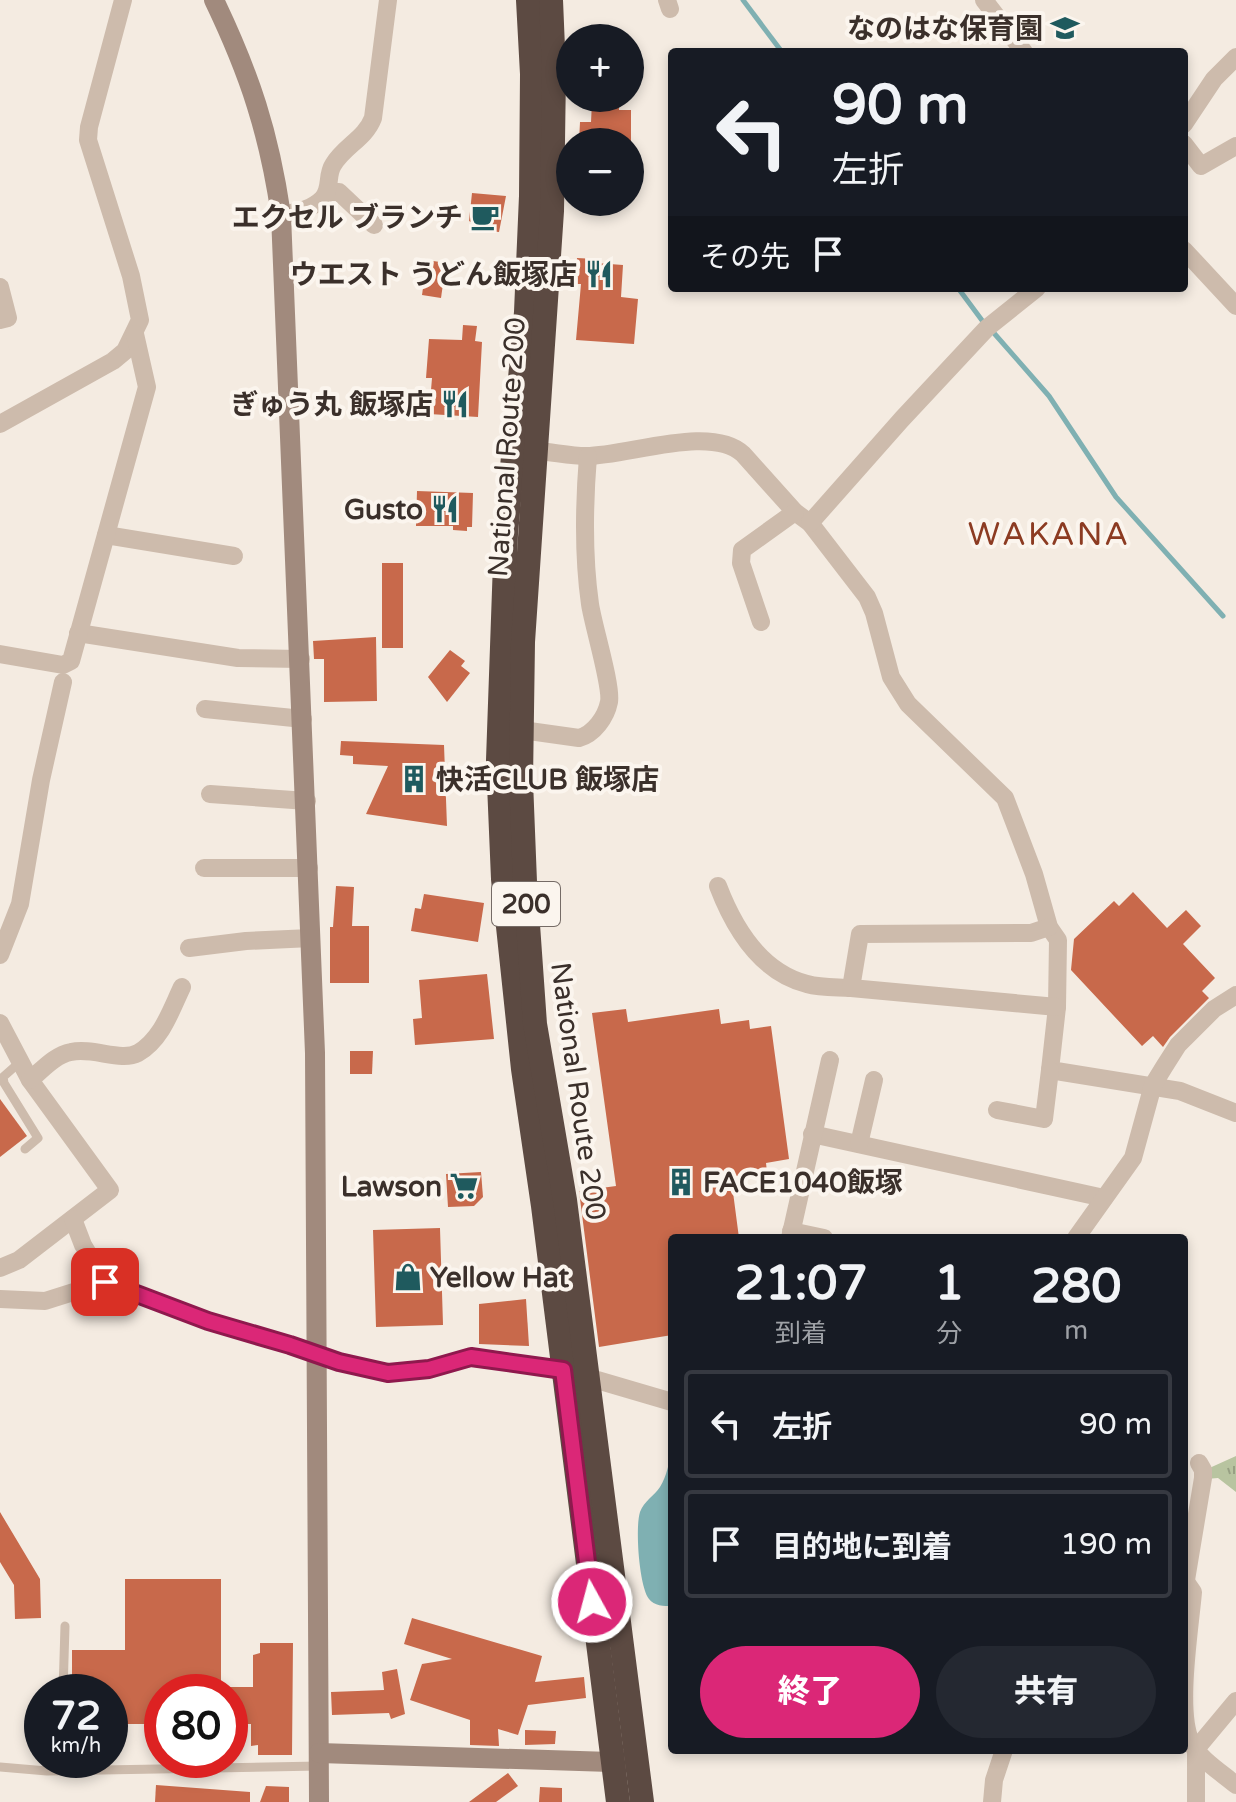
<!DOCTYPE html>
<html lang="ja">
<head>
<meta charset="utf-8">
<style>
	:root { --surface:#171b24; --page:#242831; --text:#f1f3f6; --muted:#9ea1a6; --line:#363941; --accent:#db2777 }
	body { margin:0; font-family:"Varela Round","Noto Sans JP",sans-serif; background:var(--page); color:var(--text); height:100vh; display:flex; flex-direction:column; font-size:30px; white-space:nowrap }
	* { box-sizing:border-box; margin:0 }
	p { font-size:26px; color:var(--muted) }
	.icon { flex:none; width:44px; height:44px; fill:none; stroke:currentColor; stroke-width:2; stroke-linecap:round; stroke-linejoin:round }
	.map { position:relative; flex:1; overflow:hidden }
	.sheet { position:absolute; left:668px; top:1234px; width:520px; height:520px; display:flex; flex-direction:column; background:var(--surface); border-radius:8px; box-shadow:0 4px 12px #0003 }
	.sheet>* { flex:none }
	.hud { position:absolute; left:668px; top:48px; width:520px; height:244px; border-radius:8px; box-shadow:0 4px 12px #0003; background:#171b24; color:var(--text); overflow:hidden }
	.buttons { position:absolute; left:556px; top:24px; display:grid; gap:16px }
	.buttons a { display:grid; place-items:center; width:88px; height:88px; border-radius:50%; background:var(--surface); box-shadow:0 4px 12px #0003; font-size:40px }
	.speed { position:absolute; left:24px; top:1674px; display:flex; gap:16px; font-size:40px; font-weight:700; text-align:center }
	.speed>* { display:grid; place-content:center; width:104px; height:104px; border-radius:50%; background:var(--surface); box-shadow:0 4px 12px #0003; line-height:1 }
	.speed small { font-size:20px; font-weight:400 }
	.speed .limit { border:12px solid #d22; background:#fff; color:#111 }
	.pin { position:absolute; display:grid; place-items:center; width:68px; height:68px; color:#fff; margin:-34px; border-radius:16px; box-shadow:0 4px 12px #0006 }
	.me { position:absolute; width:88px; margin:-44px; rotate:353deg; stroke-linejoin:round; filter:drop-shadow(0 0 6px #0008) }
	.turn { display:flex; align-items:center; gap:28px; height:168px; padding:0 32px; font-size:36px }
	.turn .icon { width:104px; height:104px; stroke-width:2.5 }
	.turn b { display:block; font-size:56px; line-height:68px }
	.then { display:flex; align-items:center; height:76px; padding:0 32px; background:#0003; gap:16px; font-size:30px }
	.eta { display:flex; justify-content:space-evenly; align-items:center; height:136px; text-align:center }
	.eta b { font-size:48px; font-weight:800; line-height:56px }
	.action { display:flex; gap:16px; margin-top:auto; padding:16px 32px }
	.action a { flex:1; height:92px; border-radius:48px; background:var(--accent); color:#fff; font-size:32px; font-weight:800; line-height:92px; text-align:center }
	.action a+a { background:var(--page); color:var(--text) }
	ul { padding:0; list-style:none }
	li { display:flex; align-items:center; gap:24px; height:108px; margin:0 16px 12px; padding:0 16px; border:4px solid var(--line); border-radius:8px }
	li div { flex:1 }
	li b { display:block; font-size:30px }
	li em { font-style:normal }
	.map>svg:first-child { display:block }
	.park { fill:url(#park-tufts) }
	.water { fill:#7fb0b2 }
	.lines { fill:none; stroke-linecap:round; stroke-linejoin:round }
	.stream { stroke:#7fb0b2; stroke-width:5 }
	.building { fill:#c8694b }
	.lane { stroke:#cdbbac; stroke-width:9 }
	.street { stroke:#cdbbac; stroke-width:18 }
	.secondary { stroke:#a18a7d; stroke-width:20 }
	.highway { stroke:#5c4a42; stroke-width:24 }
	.street-bridge { stroke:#cdbbac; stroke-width:18 }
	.route-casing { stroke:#8e194d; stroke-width:20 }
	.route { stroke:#db2777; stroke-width:14 }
	.labels { text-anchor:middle; stroke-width:8; stroke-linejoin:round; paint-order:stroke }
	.shield { fill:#fbf5ee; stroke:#756b66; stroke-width:2 }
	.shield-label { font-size:26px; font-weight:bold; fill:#3b302b }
	.poi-label { font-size:28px; font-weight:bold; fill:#3b302b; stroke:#fbf5ee; text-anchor:end }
	.street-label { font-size:28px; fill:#3b302b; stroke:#fbf5ee }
	.quarter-label { font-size:32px; letter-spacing:2px; fill:#8c3b22; stroke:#fbf5ee }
</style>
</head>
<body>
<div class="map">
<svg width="1236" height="1802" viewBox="0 0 1236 1802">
	<defs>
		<pattern id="park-tufts" width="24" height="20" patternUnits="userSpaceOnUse" patternTransform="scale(2)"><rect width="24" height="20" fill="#b8c4a0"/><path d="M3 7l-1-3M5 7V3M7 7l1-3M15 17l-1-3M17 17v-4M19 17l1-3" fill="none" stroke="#97a083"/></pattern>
	</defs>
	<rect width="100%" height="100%" fill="#f4ebe1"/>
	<polygon class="park" points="1236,1456 1236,1492 1218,1478 1206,1479 1205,1470"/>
	<path class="water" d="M672,1451V1606C664,1606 654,1606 649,1599C639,1586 635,1527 640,1512C644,1501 654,1496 660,1487C667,1476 669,1462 672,1451Z"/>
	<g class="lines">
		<g class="stream">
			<polyline points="743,0 782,52"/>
			<polyline points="958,288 984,323"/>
			<polyline points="993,332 1049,396 1116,497 1223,616"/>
		</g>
	</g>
	<g class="building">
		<polygon points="592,102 619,103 619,110 631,110 631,142 579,142 580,122 591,122"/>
		<polygon points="472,193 506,196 499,232 477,230 477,225 469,221"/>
		<polygon points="577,258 596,259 596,263 623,265 621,297 638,299 634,344 576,340 581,284 575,284"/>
		<polygon points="427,260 446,263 441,298 422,295"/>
		<polygon points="463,325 477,326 475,341 482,342 478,417 429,414 432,378 426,378 429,339 462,340"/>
		<polygon points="417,491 473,493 472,527 467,527 467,531 453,530 453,526 416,526"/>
		<rect x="382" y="563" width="21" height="85"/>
		<polygon points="376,637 377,701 324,702 324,659 314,659 313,641"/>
		<polygon points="450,650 465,661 461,666 470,673 447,702 428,677"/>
		<polygon points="341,741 444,745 447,826 366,814 388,766 353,764 353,756 340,755"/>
		<polygon points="336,886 354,887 352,926 369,926 369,983 330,983 330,927 333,927"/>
		<polygon points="1133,892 1167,928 1186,910 1201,926 1183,944 1215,978 1202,991 1209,998 1170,1037 1163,1047 1153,1036 1142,1046 1071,970 1074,939 1114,901 1119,906"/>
		<polygon points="424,894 484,903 478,942 411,931 415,908 421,909"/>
		<polygon points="487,974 494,1039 415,1045 413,1019 422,1018 419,980"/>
		<polygon points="626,1009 628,1022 719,1009 721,1024 749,1020 750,1029 771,1026 789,1159 766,1163 767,1172 731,1177 739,1238 672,1238 672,1335 599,1347 579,1191 616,1186 592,1013"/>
		<polygon points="350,1051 373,1051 372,1074 350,1074"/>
		<polygon points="0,1099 27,1136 0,1157"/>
		<polygon points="481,1172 483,1197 474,1206 448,1207 446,1174"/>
		<polygon points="440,1228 443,1325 376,1327 373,1230"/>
		<polygon points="526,1299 529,1346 479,1344 479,1304"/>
		<polygon points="0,1512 40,1579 41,1618 15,1619 14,1585 0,1562"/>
		<polygon points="125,1579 221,1579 221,1692 162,1692 162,1724 110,1724 110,1692 72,1692 72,1650 125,1650"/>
		<polygon points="412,1618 542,1656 535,1682 584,1677 586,1698 528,1705 518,1735 498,1729 499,1746 470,1745 470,1720 410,1700 422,1664 452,1659 404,1644"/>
		<polygon points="260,1643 293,1643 292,1755 258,1755 258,1745 251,1746 251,1724 230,1724 230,1687 253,1687 253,1655 260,1653"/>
		<polygon points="397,1669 405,1714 391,1719 389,1713 332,1715 331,1692 384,1690 382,1672"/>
		<polygon points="525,1730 556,1731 555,1744 525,1745"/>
		<polygon points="508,1773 518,1786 496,1802 469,1802"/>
		<polygon points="156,1785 250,1792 250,1802 155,1802"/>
		<polygon points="266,1786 289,1787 289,1802 260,1802"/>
		<polygon points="540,1787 562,1788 562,1802 539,1802"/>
	</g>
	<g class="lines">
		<g class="lane">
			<polyline points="20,1062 3,1077 4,1083 38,1138 25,1149"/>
			<polyline points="63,1692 65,1626"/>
			<polyline points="0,1767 47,1771 319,1766"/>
		</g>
		<g class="street">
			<polyline points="667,0 670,9"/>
			<polyline points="984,0 1024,52"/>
			<polyline points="1184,124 1214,79 1236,57"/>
			<polyline points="1184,144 1201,166 1236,146"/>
			<polyline points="328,192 339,192 374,225"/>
			<path d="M281,215C295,212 311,210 322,199C332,189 326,176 333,165C344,146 365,139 373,118L388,0"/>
			<polyline points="1184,250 1236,306"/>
			<polyline points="0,287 8,318 0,320"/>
			<polyline points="0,424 113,361 125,351 140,320 131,276 88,140 89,127 123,0"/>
			<path d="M537,451C553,452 570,456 586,456C628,456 711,424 743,454L795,512L810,523L867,597L874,613L891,677L908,704L1005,798L1034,874L1049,927L1058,940L1057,1007L1050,1070L1180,1091L1236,1113"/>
			<polyline points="810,523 902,419 987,328 1037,288"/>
			<polyline points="106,535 234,556"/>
			<polyline points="761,622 741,563 742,550 795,512"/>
			<polyline points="78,633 238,658 301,659"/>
			<polyline points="0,654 63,665 71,661 147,387 135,334"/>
			<polyline points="205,709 303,719"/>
			<path d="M522,730L579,738C594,734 606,717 609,702C612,686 593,625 590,604C583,555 584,506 588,456"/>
			<polyline points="210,794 307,801"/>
			<polyline points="204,868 309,868"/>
			<path d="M718,886C734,928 760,972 807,984C821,988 837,987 851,988"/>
			<polyline points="1049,927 1031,933 860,934 851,988 1057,1007"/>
			<polyline points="189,948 246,941 311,938"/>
			<polyline points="0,955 20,904 41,780 63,682"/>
			<polyline points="0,1023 30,1080 110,1190 19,1260 0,1268"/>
			<path d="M30,1080C43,1069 55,1055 71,1052C93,1047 121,1062 138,1053C162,1039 171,1010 182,987"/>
			<polyline points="997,1110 1044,1119 1050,1070"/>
			<polyline points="812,1134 1104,1198"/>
			<polyline points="859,1144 874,1080"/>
			<polyline points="73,1219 83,1245 105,1282 208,1321 290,1345"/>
			<polyline points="791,1231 824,1238"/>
			<polyline points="790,1238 830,1060"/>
			<polyline points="1076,1238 1133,1158 1153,1085 1164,1067 1178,1045 1214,1009 1236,995"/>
			<polyline points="0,1299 45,1301 105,1282"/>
			<polyline points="339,1362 388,1373 429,1369 471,1357 563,1370 672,1402"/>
			<path d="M1184,1579L1193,1592C1190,1628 1176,1711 1191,1742C1199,1759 1222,1773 1236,1785"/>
			<polyline points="1186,1580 1203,1478 1203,1470 1199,1463"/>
			<polyline points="992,1802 994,1780 1004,1750"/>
			<polyline points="1196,1802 1196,1749 1236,1701"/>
		</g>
		<g class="secondary">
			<path d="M214,0C250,75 269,133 281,215L315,1053L319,1802"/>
			<polyline points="319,1753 611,1762 627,1759"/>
		</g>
		<g class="highway">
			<polyline points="528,0 532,74 531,196 526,312 506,534 498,760 503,879 523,1069 543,1206 618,1802"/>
			<polyline points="551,0 554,72 552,211 523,642 521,781 525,882 535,1024 565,1200 642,1802"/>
		</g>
		<polyline class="street-bridge" points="290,1345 339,1362"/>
	</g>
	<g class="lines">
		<defs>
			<polyline id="route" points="105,1282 208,1321 290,1345 339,1362 388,1373 429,1369 471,1357 563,1370 592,1602"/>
		</defs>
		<use href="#route" class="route-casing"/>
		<use href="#route" class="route"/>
	</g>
	<defs>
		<symbol id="school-bare" viewBox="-9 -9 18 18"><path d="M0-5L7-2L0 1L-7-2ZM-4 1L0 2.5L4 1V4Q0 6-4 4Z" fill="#1f5a5e" stroke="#fbf5ee" stroke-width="2.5" paint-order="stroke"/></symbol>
		<symbol id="cafe-bare" viewBox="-9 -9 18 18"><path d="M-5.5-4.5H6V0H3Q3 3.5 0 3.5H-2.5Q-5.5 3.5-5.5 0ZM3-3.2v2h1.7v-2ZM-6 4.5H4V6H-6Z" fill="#1f5a5e" stroke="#fbf5ee" stroke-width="2.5" paint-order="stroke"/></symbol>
		<symbol id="restaurant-bare" viewBox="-9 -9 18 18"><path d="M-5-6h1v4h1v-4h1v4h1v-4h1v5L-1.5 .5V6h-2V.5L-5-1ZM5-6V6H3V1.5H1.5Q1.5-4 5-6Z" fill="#1f5a5e" stroke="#fbf5ee" stroke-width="2.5" paint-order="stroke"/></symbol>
		<symbol id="building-bare" viewBox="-9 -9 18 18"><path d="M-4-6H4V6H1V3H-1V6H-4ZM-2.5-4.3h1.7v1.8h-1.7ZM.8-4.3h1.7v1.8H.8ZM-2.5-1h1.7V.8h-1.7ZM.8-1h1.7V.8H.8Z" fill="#1f5a5e" stroke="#fbf5ee" stroke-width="2.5" paint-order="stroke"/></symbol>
		<symbol id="supermarket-bare" viewBox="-9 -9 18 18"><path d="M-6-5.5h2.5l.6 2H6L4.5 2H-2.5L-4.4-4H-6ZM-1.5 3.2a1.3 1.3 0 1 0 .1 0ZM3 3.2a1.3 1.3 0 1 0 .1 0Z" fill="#1f5a5e" stroke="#fbf5ee" stroke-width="2.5" paint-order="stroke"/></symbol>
		<symbol id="shop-bare" viewBox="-9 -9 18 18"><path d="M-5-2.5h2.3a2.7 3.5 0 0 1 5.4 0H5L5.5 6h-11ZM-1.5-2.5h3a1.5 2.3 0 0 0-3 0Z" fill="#1f5a5e" stroke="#fbf5ee" stroke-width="2.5" paint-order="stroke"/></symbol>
	</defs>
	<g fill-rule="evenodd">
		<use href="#school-bare" x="1045" y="8" width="40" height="40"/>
		<use href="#cafe-bare" x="465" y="197" width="40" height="40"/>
		<use href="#restaurant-bare" x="579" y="254" width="40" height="40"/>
		<use href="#restaurant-bare" x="435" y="384" width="40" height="40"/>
		<use href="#restaurant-bare" x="425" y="489" width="40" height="40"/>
		<use href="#building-bare" x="394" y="759" width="40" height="40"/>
		<use href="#building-bare" x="661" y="1162" width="40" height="40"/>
		<use href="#supermarket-bare" x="444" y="1166" width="40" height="40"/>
		<use href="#shop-bare" x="388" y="1257" width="40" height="40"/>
	</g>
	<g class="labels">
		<rect class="shield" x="492" y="882" width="68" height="44" rx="6"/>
		<g class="shield-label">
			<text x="526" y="913">200</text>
		</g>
		<g class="poi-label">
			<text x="1043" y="38">なのはな保育園</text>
			<text x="463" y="227">エクセル ブランチ</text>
			<text x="577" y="284">ウエスト うどん飯塚店</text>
			<text x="433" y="414">ぎゅう丸 飯塚店</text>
			<text x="423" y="519">Gusto</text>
			<text x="436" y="789" text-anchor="start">快活CLUB 飯塚店</text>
			<text x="703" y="1192" text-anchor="start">FACE1040飯塚</text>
			<text x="442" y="1196">Lawson</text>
			<text x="430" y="1287" text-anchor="start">Yellow Hat</text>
		</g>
		<g class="street-label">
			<text transform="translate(506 447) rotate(-86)" y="10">National Route 200</text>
			<text transform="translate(579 1091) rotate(82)" y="10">National Route 200</text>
		</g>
		<g class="quarter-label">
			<text x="1049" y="545">WAKANA</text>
		</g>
	</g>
</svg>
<div class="buttons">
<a>+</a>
<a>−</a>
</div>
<div class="speed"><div>72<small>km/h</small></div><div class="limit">80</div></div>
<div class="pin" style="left:105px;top:1282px;background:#d93025"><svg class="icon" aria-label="arrive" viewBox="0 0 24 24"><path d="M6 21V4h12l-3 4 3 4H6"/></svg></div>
<svg class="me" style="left:592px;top:1602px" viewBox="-20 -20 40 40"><circle r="17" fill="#db2777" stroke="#fff" stroke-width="3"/><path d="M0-11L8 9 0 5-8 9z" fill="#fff"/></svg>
<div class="hud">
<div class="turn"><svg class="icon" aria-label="left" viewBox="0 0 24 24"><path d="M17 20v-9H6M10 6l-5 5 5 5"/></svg><div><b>90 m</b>左折</div></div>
<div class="then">その先<svg class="icon" aria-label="arrive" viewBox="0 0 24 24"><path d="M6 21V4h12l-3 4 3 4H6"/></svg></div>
</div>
<section class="sheet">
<div class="eta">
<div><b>21:07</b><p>到着</p></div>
<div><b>1</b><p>分</p></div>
<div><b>280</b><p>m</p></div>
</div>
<ul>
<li><svg class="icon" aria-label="left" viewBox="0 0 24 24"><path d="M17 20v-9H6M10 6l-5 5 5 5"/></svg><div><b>左折</b></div><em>90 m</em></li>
<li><svg class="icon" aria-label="arrive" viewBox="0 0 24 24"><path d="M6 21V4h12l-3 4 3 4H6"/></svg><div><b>目的地に到着</b></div><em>190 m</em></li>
</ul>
<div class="action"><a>終了</a><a>共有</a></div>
</section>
</div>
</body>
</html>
